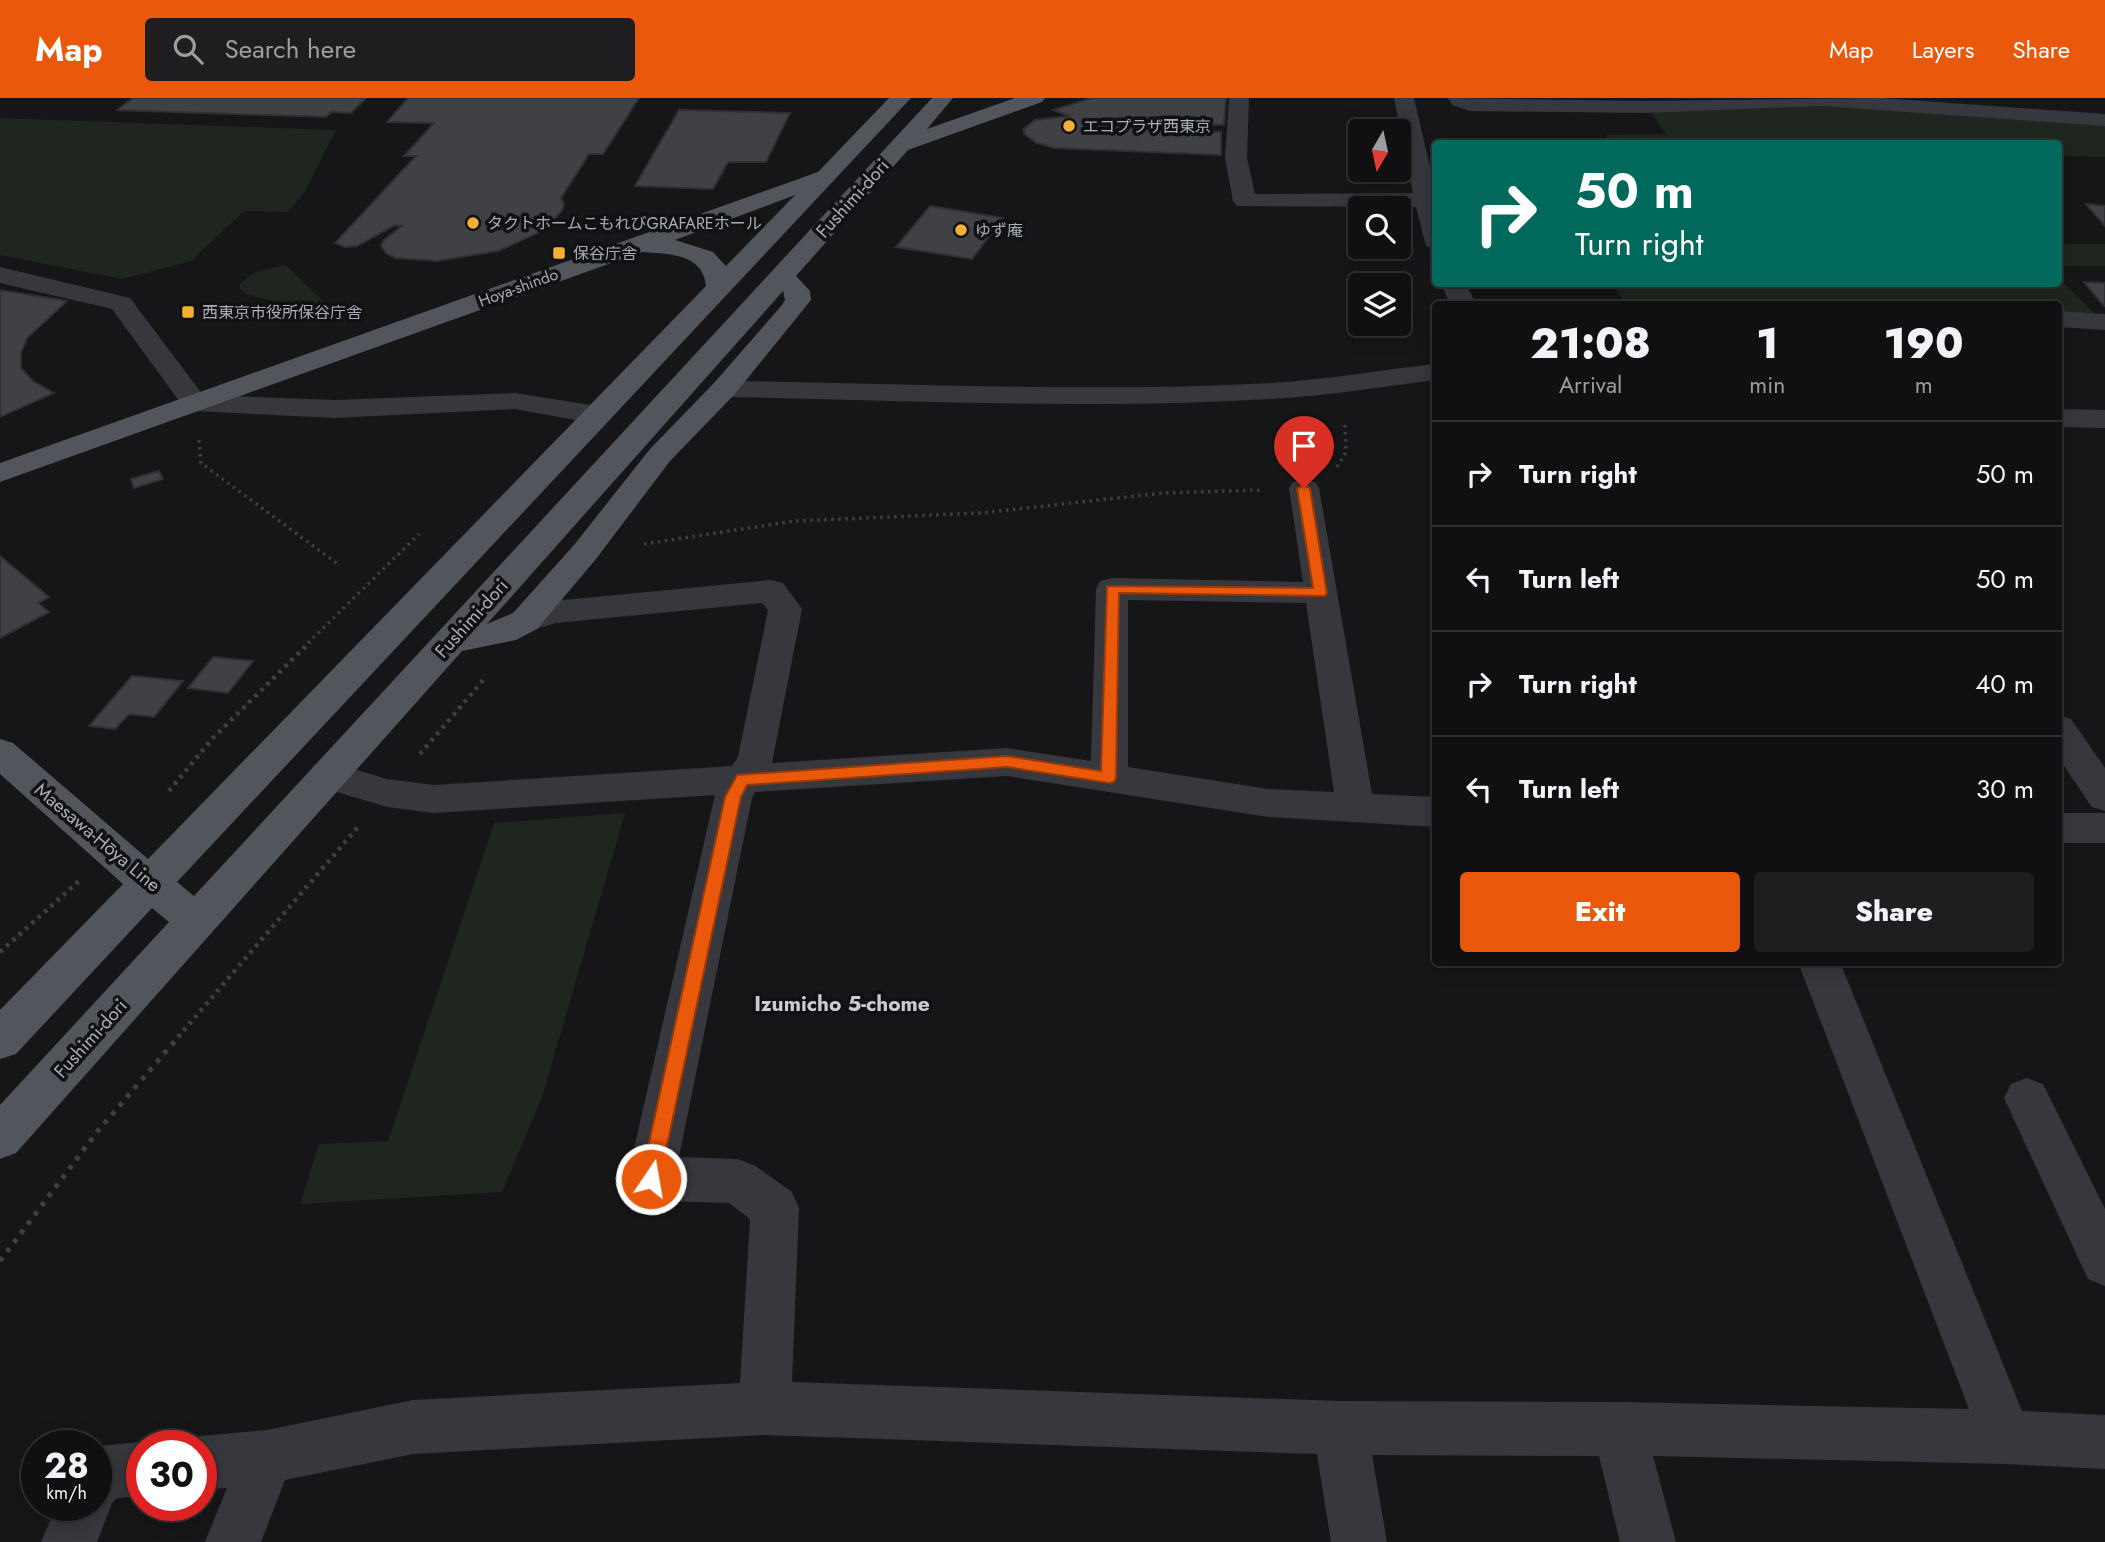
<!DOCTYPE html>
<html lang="en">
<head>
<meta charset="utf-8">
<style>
	:root { --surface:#101012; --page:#1e1e20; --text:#f1f3f6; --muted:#9c9d9f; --line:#303032; --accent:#ea580c }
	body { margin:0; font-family:Jost,"Noto Sans JP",sans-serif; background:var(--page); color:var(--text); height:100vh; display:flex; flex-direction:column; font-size:26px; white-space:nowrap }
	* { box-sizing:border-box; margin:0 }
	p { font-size:23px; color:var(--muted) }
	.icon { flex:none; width:38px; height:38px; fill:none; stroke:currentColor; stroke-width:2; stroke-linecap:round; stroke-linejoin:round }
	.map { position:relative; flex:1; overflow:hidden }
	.details { position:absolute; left:1432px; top:203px; width:630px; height:665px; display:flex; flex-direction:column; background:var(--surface); border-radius:7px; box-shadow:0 4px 18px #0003,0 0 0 2px var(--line) }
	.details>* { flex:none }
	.top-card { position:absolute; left:1432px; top:42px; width:630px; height:147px; border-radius:7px; box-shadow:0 4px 18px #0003,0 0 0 2px var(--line); background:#00695c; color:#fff; overflow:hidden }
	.needle { width:46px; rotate:189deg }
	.controls { position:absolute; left:1348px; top:21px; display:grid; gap:14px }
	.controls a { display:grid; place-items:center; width:63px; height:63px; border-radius:7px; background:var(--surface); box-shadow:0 4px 18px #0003,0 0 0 2px var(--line); font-size:35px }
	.speed { position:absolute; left:21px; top:1332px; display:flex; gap:14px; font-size:35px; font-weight:700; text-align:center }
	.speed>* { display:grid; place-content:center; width:91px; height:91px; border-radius:50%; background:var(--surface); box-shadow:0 4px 18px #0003,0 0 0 2px var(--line); line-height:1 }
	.speed small { font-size:18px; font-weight:400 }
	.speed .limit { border:10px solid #d22; background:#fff; color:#111 }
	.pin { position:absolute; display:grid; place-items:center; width:60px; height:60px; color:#fff; margin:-72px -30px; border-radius:50% 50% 50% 0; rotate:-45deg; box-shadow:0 0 7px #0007 }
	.pin .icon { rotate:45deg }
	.me { position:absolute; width:77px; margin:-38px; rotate:12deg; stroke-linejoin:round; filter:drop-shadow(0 0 5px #0008) }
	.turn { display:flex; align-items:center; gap:24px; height:147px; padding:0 28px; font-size:32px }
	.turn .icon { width:91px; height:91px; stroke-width:2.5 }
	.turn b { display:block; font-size:49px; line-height:60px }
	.eta { display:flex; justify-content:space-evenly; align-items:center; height:119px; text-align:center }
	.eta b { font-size:42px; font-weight:800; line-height:49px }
	.action { display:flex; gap:14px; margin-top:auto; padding:14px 28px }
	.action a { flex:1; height:80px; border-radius:7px; background:var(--accent); color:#fff; font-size:28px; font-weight:800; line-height:80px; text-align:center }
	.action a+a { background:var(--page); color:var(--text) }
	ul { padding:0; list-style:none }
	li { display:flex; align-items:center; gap:21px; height:105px; padding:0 28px; border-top:2px solid var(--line) }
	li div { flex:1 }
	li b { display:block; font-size:26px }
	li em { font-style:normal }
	header { display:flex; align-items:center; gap:42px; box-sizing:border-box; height:98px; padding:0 35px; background:var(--accent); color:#fff }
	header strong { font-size:33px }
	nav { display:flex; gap:38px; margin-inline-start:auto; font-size:24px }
	.search { width:490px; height:63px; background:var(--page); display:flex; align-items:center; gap:18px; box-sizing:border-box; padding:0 24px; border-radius:7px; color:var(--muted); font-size:26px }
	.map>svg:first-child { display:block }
	.green { fill:#1e261f }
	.building { fill:#404145; stroke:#303034; stroke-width:2 }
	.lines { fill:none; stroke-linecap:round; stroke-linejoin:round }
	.path-far2 { stroke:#3d3f44; stroke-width:3.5; stroke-dasharray:2.5 4.5; stroke-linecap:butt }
	.path-far1 { stroke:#3d3f44; stroke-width:4.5; stroke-dasharray:3.5 5; stroke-linecap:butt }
	.path { stroke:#3d3f44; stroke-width:5; stroke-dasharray:4.5 7; stroke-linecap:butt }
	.minor { fill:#37383d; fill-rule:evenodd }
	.major { fill:#53555c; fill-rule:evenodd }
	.route { fill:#ea580c; stroke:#983908; stroke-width:2 }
	.poi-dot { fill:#f2b134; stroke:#111113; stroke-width:2.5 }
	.labels { text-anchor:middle; stroke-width:7; stroke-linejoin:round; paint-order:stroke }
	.far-poi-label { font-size:16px; fill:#a8adb8; stroke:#111113; text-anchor:start }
	.far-street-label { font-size:16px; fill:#a8adb8; stroke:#111113 }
	.street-label { font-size:19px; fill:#a8adb8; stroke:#111113 }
	.neighbourhood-label { font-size:21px; font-weight:bold; fill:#c9ccd4; stroke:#111113 }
</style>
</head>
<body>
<header>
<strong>Map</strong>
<div class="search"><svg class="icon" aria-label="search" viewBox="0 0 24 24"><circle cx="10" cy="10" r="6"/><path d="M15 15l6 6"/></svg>Search here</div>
<nav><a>Map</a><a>Layers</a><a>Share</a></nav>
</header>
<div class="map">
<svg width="2105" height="1444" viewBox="0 0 2105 1444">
	<rect width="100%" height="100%" fill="#161618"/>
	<g class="green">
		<polygon points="1829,7 2105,26 2105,59 2058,58 2058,46 1610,46 1606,37 1666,36 1651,14"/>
		<polygon points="0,20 336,32 304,95 287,114 244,113 191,163 122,181 0,157"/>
		<rect x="2058" y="146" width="47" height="22"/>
		<polygon points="284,167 288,169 335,215 315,223 297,210 245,196 240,191 240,186 253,175"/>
		<polygon points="2058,179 2094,215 2058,214 2058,206 1624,206 1614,186 2058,186"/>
		<polygon points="625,715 542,999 502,1094 300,1106 319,1046 388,1043 494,725"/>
	</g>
	<g class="building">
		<polygon points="133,0 366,0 351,15 331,14 326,19 117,12"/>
		<polygon points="408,0 639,0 603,56 589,56 561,100 564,106 562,112 551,126 540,134 498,153 437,163 396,160 387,156 381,148 384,142 402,128 395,127 357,148 345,149 335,145 416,58 404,58 434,25 387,24"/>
		<polygon points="1092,0 1226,0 1224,27 1112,23 1111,29 1221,34 1221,57 1055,50 1037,45 1024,36 1024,31 1035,22 1070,18 1053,12"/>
		<polygon points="679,12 790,15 766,64 728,64 713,91 635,88"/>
		<polygon points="2086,106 2105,108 2105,128"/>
		<polygon points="930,108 1003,120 972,161 896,149"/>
		<polygon points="2084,184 2105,185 2105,208 2104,208"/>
		<polygon points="0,192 67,203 27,240 21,255 21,270 33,283 54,295 0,319"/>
		<polygon points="159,373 163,381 134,390 131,381"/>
		<polygon points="0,458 49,499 38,505 49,514 0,540"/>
		<polygon points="213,559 253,563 228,595 188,590"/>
		<polygon points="132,578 183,583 154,619 129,616 115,631 89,628"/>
	</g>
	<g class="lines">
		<g class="path-far2">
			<polyline points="199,342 201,365 339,467"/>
			<polyline points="1337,369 1346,354 1345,324"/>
			<polyline points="644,446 795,423 980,415 1164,395 1262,392"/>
			<polyline points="308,545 419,436"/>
		</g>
		<g class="path-far1">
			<polyline points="420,656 485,580"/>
			<polyline points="169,693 213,640 310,544"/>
			<polyline points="0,854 79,783"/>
			<polyline points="178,939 358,729"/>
		</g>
		<polyline class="path" points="0,1163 97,1034 180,937"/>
		<g class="minor">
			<polygon points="1229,0 1249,0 1247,60 1255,96 1413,95 1394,0 1414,0 1435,90 1435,150 1426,148 1416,109 1237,108 1233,103 1225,60"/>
			<polygon points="1448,0 1644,3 1881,0 2105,16 2105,28 1821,8 1644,15 1470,13 1452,7"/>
			<polygon points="0,169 130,200 203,297 335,302 515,295 597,308 607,311 611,317 607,323 597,326 515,311 335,320 195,313 185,311 112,211 0,185"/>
			<polygon points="1441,186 1466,186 1476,206 1450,206"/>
			<polygon points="2058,213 2105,216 2105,232 2058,229"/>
			<path d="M1435,266V282C1381,289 1326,298 1271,301C1089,312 906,302 724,299L714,297L710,291L714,285L724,283C906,285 1089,295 1271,285C1326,282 1380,272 1435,266Z"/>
			<polygon points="2058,311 2105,312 2105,330 2058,329"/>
			<path d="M1304,381L1315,384L1319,390L1372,696L1435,699V729L1268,719L1007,678L755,694L752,700L679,1059L737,1061L754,1067L792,1094L799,1110L792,1284L1340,1303L1619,1304L1969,1311L1798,864H1840L2022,1313L2105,1317V1371L2006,1366L1653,1358L1676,1444H1620L1599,1358L1372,1357L1387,1444H1331L1317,1356L765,1337L413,1356L285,1382L261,1444H205L227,1390L201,1392V1348H181L201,1338L267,1332L413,1302L740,1285L750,1121L729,1105L651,1103L634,1097L627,1081L715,697L434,715L387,709L314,687L308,677L314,667L327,663L387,681L434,687L732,668L738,659L768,512L762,505L556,525L525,534L513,531L508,523L513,515L553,503L771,482L783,485L802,511L772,665L1007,650L1091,663L1096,491L1100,483L1112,480L1303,484L1289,390L1293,384ZM1128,502L1306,505L1334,694L1268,691L1128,669Z"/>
			<polygon points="2058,617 2071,621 2105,670 2105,713 2092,709 2058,659"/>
			<rect x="2058" y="715" width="47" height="30"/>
			<polygon points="2027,980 2043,986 2105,1111 2105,1188 2088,1181 2004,1000 2011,986"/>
			<polygon points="142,1344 151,1348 142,1348 142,1398 117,1400 112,1405 97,1444 41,1444 57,1407 96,1407 96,1348"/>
		</g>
		<path class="major" d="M889,0H911L177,784L194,798L932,0H953L927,31L1015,0H1045L1042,4L908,52L796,178L810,193L811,202L734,297L670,363L596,461L537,531L516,542L462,553L16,1055L0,1061V1007L169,824L152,810L16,956L0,961V912L123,786L0,676V641L13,645L148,761L706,188C703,155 668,156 642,154L0,384V365L818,74ZM795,97L726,168L713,154L675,142ZM783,193L785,202L782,207L714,285L650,351L574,447L513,515L487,526Z"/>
	</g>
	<polygon class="route" points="1304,387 1310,390 1327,495 1325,498 1119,495 1116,680 1114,684 1109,685 1007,669 747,687 741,699 660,1081 658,1088 651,1090 644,1088 641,1081 725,699 737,677 1007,658 1101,673 1107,488 1313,490 1297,390"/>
	<g class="poi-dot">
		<circle cx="1069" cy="28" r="7"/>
		<circle cx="473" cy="125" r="7"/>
		<circle cx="961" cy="132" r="7"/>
		<rect x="552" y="148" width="14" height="14" rx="3.5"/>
		<rect x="181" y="207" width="14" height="14" rx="3.5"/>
	</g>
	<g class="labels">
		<g class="far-poi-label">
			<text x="1083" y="34">エコプラザ西東京</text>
			<text x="487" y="131">タクトホームこもれびGRAFAREホール</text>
			<text x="975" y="138">ゆず庵</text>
			<text x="573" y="161">保谷庁舎</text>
			<text x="202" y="220">西東京市役所保谷庁舎</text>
		</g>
		<g class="far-street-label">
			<text transform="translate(518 189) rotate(-20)" y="6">Hoya-shindo</text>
		</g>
		<g class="street-label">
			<text transform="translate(852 100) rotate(-48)" y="7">Fushimi-dori</text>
			<text transform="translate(471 520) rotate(-48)" y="7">Fushimi-dori</text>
			<text transform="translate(98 739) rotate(40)" y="7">Maesawa-Hōya Line</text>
			<text transform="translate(90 940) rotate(-48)" y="7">Fushimi-dori</text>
		</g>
		<g class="neighbourhood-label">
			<text x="842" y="913">Izumicho 5-chome</text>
		</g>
	</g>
</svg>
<div class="controls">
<a><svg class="needle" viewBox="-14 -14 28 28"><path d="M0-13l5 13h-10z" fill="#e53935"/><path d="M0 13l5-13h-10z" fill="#9c9d9f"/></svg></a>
<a><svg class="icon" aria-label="search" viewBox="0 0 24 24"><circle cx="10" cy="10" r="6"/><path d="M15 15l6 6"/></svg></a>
<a><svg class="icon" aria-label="layers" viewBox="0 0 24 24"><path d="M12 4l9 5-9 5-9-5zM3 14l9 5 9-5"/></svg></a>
</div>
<div class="speed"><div>28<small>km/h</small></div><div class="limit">30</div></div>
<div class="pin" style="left:1304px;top:390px;background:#d93025"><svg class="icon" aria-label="arrive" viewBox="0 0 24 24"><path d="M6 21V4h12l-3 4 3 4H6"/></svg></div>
<svg class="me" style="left:651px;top:1081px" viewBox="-20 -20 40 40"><circle r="17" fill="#ea580c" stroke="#fff" stroke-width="3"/><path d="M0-11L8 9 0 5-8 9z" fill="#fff"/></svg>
<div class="top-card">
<div class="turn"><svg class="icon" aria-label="right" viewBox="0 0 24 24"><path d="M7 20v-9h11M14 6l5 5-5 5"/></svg><div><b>50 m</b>Turn right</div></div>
</div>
<section class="details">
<div class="eta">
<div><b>21:08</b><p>Arrival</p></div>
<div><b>1</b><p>min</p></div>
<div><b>190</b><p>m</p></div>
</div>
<ul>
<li><svg class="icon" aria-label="right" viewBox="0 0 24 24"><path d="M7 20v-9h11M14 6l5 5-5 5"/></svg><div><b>Turn right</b></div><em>50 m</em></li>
<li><svg class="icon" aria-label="left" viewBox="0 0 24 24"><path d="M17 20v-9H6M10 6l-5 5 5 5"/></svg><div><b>Turn left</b></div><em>50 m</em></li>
<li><svg class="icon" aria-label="right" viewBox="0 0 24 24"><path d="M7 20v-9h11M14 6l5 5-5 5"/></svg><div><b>Turn right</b></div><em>40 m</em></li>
<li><svg class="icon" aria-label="left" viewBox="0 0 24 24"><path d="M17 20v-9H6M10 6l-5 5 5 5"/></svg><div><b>Turn left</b></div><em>30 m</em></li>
</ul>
<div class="action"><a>Exit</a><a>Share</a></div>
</section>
</div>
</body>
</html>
